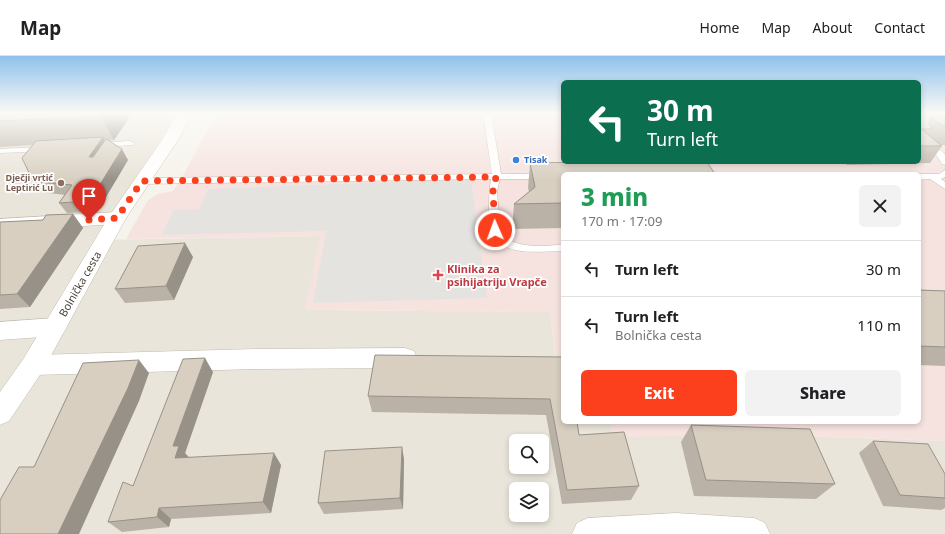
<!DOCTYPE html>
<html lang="en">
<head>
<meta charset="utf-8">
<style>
	:root { --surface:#fff; --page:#f2f2f2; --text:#202124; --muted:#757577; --line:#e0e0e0; --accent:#fc3f1d }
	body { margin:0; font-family:"Noto Sans",sans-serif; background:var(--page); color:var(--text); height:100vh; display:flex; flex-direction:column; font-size:15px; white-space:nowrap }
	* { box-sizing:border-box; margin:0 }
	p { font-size:13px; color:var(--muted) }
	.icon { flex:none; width:22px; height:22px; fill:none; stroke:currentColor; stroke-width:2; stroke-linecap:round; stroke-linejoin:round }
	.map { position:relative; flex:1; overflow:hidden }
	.drawer { position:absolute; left:561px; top:116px; width:360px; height:252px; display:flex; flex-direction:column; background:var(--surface); border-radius:6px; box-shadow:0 2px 6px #0003 }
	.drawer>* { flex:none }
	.banner { position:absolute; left:561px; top:24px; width:360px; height:84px; border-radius:6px; box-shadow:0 2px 6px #0003; background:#0b6e4f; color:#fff; overflow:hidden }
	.fabs { position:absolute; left:509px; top:378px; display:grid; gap:8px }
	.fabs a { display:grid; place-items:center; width:40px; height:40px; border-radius:6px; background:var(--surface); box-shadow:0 2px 6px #0003; font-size:20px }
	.pin { position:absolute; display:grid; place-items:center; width:34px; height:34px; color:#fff; margin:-41px -17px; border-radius:50% 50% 50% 0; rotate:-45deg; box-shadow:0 0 4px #0007 }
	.pin .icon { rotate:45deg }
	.me { position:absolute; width:44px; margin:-22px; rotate:358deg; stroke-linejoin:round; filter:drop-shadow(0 0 3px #0008) }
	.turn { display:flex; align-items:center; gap:14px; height:84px; padding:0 20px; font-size:18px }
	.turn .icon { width:52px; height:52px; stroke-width:2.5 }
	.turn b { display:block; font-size:28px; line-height:34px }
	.round { display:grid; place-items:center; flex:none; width:42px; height:42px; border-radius:6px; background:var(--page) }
	.summary { display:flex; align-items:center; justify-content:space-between; height:68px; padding:0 20px }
	h1 { font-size:24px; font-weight:800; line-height:30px; color:#1e9e55 }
	.action { display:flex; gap:8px; margin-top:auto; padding:8px 20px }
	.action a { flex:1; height:46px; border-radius:6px; background:var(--accent); color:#fff; font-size:16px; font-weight:800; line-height:46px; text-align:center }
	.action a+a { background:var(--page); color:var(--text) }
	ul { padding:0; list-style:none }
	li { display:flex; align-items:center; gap:12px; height:56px; padding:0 20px; border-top:1px solid var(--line) }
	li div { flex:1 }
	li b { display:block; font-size:15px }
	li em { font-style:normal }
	header { display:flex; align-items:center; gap:24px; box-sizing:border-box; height:56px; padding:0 20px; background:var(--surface); border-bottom:1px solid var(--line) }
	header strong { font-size:19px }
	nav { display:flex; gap:22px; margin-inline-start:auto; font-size:14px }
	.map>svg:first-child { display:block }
	.residential { fill:#eae5da; fill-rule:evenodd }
	.medical { fill:#f6e3e0 }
	.parking { fill:#e5e3e0 }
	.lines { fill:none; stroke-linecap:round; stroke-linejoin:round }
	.service-casing { stroke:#c2bbae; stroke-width:1 }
	.minor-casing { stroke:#c2bbae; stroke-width:1 }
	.tertiary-casing { stroke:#c2bbae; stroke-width:1 }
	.service { fill:#fff; fill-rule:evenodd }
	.minor { fill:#fff; fill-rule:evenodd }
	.tertiary { fill:#fff; fill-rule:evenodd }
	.wall { fill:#bab2a6 }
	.shaded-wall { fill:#979187 }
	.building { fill:#d8cfc1; stroke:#979187 }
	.route { stroke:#fc3f1d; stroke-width:7; stroke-dasharray:0 12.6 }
	.shop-dot { fill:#3f7fe0; stroke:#fff; stroke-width:1.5 }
	.education-dot { fill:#8d6e63; stroke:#fff; stroke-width:1.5 }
	.health-dot { fill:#e0444e; stroke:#fff; stroke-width:1.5 }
	.labels { text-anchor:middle; stroke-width:3.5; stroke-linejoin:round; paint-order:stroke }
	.far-shop-label { font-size:9px; font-weight:bold; fill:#366cbe; stroke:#fff; text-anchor:start }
	.far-education-label { font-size:9px; font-weight:bold; fill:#785e54; stroke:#fff; text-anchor:end }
	.health-label { font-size:11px; font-weight:bold; fill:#be3a42; stroke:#fff; text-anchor:start }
	.street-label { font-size:11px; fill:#4b4439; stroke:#fff }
</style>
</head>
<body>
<header>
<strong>Map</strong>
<nav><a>Home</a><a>Map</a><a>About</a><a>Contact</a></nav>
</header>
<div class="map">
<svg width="945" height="478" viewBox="0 0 945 478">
	<rect width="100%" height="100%" fill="#f6f3ec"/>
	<path class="residential" d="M58,57H170L172,61L169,71L95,184L321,180L305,254L550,256L555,299H563V366H610L614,380L769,379L945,385V478H0V61ZM516,385H542V411H516ZM516,433H542V459H516Z"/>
	<polygon class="medical" points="216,57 563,57 563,106 919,106 945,57 945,385 769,379 614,381 610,366 919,366 919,118 563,118 563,299 555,299 550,256 305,254 320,180 126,183 148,144 158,138 173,135 184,118"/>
	<polygon class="parking" points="471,123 487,242 313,247 326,175 162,179 173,154 199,153 208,133"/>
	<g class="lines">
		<defs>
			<g id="service">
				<path d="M483,57H491L501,118L563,117L565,118H563V123H500L497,135L500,174C512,195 543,189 563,189V195C540,195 502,202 491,175C489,170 490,163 489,157C489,145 489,135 491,123L142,128L138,125L142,122L492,118Z"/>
				<polygon points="919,80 943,96 945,99 945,109 942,108 937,100 919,86"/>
				<polygon points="130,85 134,87 133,89 100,91 96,89 100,87"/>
				<polygon points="43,91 47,93 46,95 0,97 0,93"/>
				<polygon points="945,114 945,121 941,123 945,126 945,133 930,123 919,124 919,118 939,118"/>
			</g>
			<g id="minor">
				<polygon points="117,156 124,158 126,162 124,166 117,168 0,175 0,163"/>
				<polygon points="55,262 63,265 67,271 63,277 55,280 0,284 0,266"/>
				<polygon points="405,292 414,295 417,302 414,309 405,312 257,313 33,319 24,316 21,309 24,302 33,299 257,293"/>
				<polygon points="676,457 754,462 765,467 770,478 572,478 577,467 588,462"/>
			</g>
			<polygon id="tertiary" points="177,57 192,57 180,81 126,162 42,316 9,365 0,369 0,336 24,302 108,162 164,81"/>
		</defs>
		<use href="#service" class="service-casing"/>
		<use href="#minor" class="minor-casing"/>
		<use href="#tertiary" class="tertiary-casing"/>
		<use href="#service" class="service"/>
		<use href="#minor" class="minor"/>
		<use href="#tertiary" class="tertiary"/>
	</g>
	<g class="wall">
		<polygon points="0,57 127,57 129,62 114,84 109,85 128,104 103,146 100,146 93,156 67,157 59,147 65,139 41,136 33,125 33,89 0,91"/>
		<polygon points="919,57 945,57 945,89 941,89 942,90 930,107 847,109 844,106 919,106"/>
		<polygon points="725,106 755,106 755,107 727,108"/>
		<polygon points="530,107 563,118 563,172 512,173 514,148 529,136 528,132"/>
		<polygon points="73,158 83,172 30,251 0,253 0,166 43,164"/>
		<polygon points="193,201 174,244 125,247 115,233"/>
		<polygon points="919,234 945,235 945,310 919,309"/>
		<polygon points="563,301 579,379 639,430 631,444 562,448 546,359 372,356 368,340"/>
		<polygon points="213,316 185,397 189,401 281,409 271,457 171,463 169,471 122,476 108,466 133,430"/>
		<polygon points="691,369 835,428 816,443 694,440 681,386"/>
		<polygon points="873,385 945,418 945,452 941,454 883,450 859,397"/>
		<polygon points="404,403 403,453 324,458 318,447"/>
	</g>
	<g class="shaded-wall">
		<polygon points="101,57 127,57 129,62 114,84 100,60"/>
		<polygon points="103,81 109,92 95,112 89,101"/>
		<polygon points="122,93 128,104 103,146 96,135"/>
		<polygon points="93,136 100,146 93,156 86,145"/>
		<polygon points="73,158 83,172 30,251 17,238"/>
		<polygon points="185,187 193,201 174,244 166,230"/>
		<polygon points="205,302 213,316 185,397 189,402 175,402 173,390"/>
		<polygon points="139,304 149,317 139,345 79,478 58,478"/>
		<polygon points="402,391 404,403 403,453 400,442"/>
		<polygon points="274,397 281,409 271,457 263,446"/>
		<polygon points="159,452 171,463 169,471 157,461"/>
	</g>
	<g class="building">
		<polygon points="0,57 101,57 100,60 0,65"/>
		<polygon points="919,57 945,57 945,71 930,62 929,69 933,73 921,73 942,90 919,90"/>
		<polygon points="103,81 89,101 93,101 106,83 122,93 96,135 93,136 86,145 59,147 72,129 33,125 22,102 36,85"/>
		<polygon points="584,106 707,106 715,118 563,118 563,147 514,148 535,131 530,107"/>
		<polygon points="73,158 17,238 0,239 0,166 43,164 46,159"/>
		<polygon points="185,187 166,230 115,233 138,190"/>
		<polygon points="919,234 945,235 945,291 919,290"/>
		<polygon points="375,299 563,301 563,366 577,366 579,379 624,376 639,430 567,434 550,343 368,340"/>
		<polygon points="205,302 173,390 179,390 175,402 274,397 263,446 159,452 157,461 108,466 123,426 133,430 183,303"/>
		<polygon points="139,304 128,332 58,478 0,478 0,444 19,411 34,411 83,307"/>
		<polygon points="691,369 810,373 835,428 706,424"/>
		<polygon points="873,385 928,388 945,418 945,442 900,439"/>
		<polygon points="402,391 400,442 318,447 325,395"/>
	</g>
	<linearGradient id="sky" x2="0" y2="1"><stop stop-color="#8fc1ec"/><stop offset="0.46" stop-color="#fbfaf6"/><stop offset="1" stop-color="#fbfaf6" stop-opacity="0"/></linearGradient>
	<rect width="945" height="124" fill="url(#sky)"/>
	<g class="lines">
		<polyline class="route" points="89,164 117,162 142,125 496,121 493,135 495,174"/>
	</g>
	<circle class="shop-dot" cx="516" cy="104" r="4"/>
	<circle class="education-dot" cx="61" cy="127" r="4"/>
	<path class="health-dot" d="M436 213h4v4h4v4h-4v4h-4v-4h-4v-4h4z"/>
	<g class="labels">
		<g class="far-shop-label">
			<text x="524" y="107">Tisak</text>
		</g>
		<g class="far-education-label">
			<text x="53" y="125">Dječji vrtić<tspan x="53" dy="10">Leptirić Lu</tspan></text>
		</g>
		<g class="health-label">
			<text x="447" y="217">Klinika za<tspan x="447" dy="13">psihijatriju Vrapče</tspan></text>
		</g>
		<g class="street-label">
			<text transform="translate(80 228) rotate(-60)" y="4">Bolnička cesta</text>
		</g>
	</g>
</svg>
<div class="fabs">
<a><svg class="icon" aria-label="search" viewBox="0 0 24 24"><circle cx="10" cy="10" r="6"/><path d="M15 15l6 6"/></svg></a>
<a><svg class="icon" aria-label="layers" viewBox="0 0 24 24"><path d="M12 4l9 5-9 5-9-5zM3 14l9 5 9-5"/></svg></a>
</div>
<div class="pin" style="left:89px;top:164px;background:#d93025"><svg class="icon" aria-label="arrive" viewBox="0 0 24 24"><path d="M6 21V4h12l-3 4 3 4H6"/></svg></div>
<svg class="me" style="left:495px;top:174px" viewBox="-20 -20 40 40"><circle r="17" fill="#fc3f1d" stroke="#fff" stroke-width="3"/><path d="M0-11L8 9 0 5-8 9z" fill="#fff"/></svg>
<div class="banner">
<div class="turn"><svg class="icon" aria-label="left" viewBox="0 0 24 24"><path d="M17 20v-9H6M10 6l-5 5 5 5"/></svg><div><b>30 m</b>Turn left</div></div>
</div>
<section class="drawer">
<div class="summary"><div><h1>3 min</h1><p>170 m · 17:09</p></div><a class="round"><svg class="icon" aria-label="close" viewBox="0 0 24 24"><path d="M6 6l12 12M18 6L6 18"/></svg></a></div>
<ul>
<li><svg class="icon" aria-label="left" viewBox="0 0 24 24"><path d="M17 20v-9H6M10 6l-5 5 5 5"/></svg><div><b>Turn left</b></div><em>30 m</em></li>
<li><svg class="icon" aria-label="left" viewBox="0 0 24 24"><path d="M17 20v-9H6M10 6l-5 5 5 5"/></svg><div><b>Turn left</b><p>Bolnička cesta</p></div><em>110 m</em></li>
</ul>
<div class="action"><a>Exit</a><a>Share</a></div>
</section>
</div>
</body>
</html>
